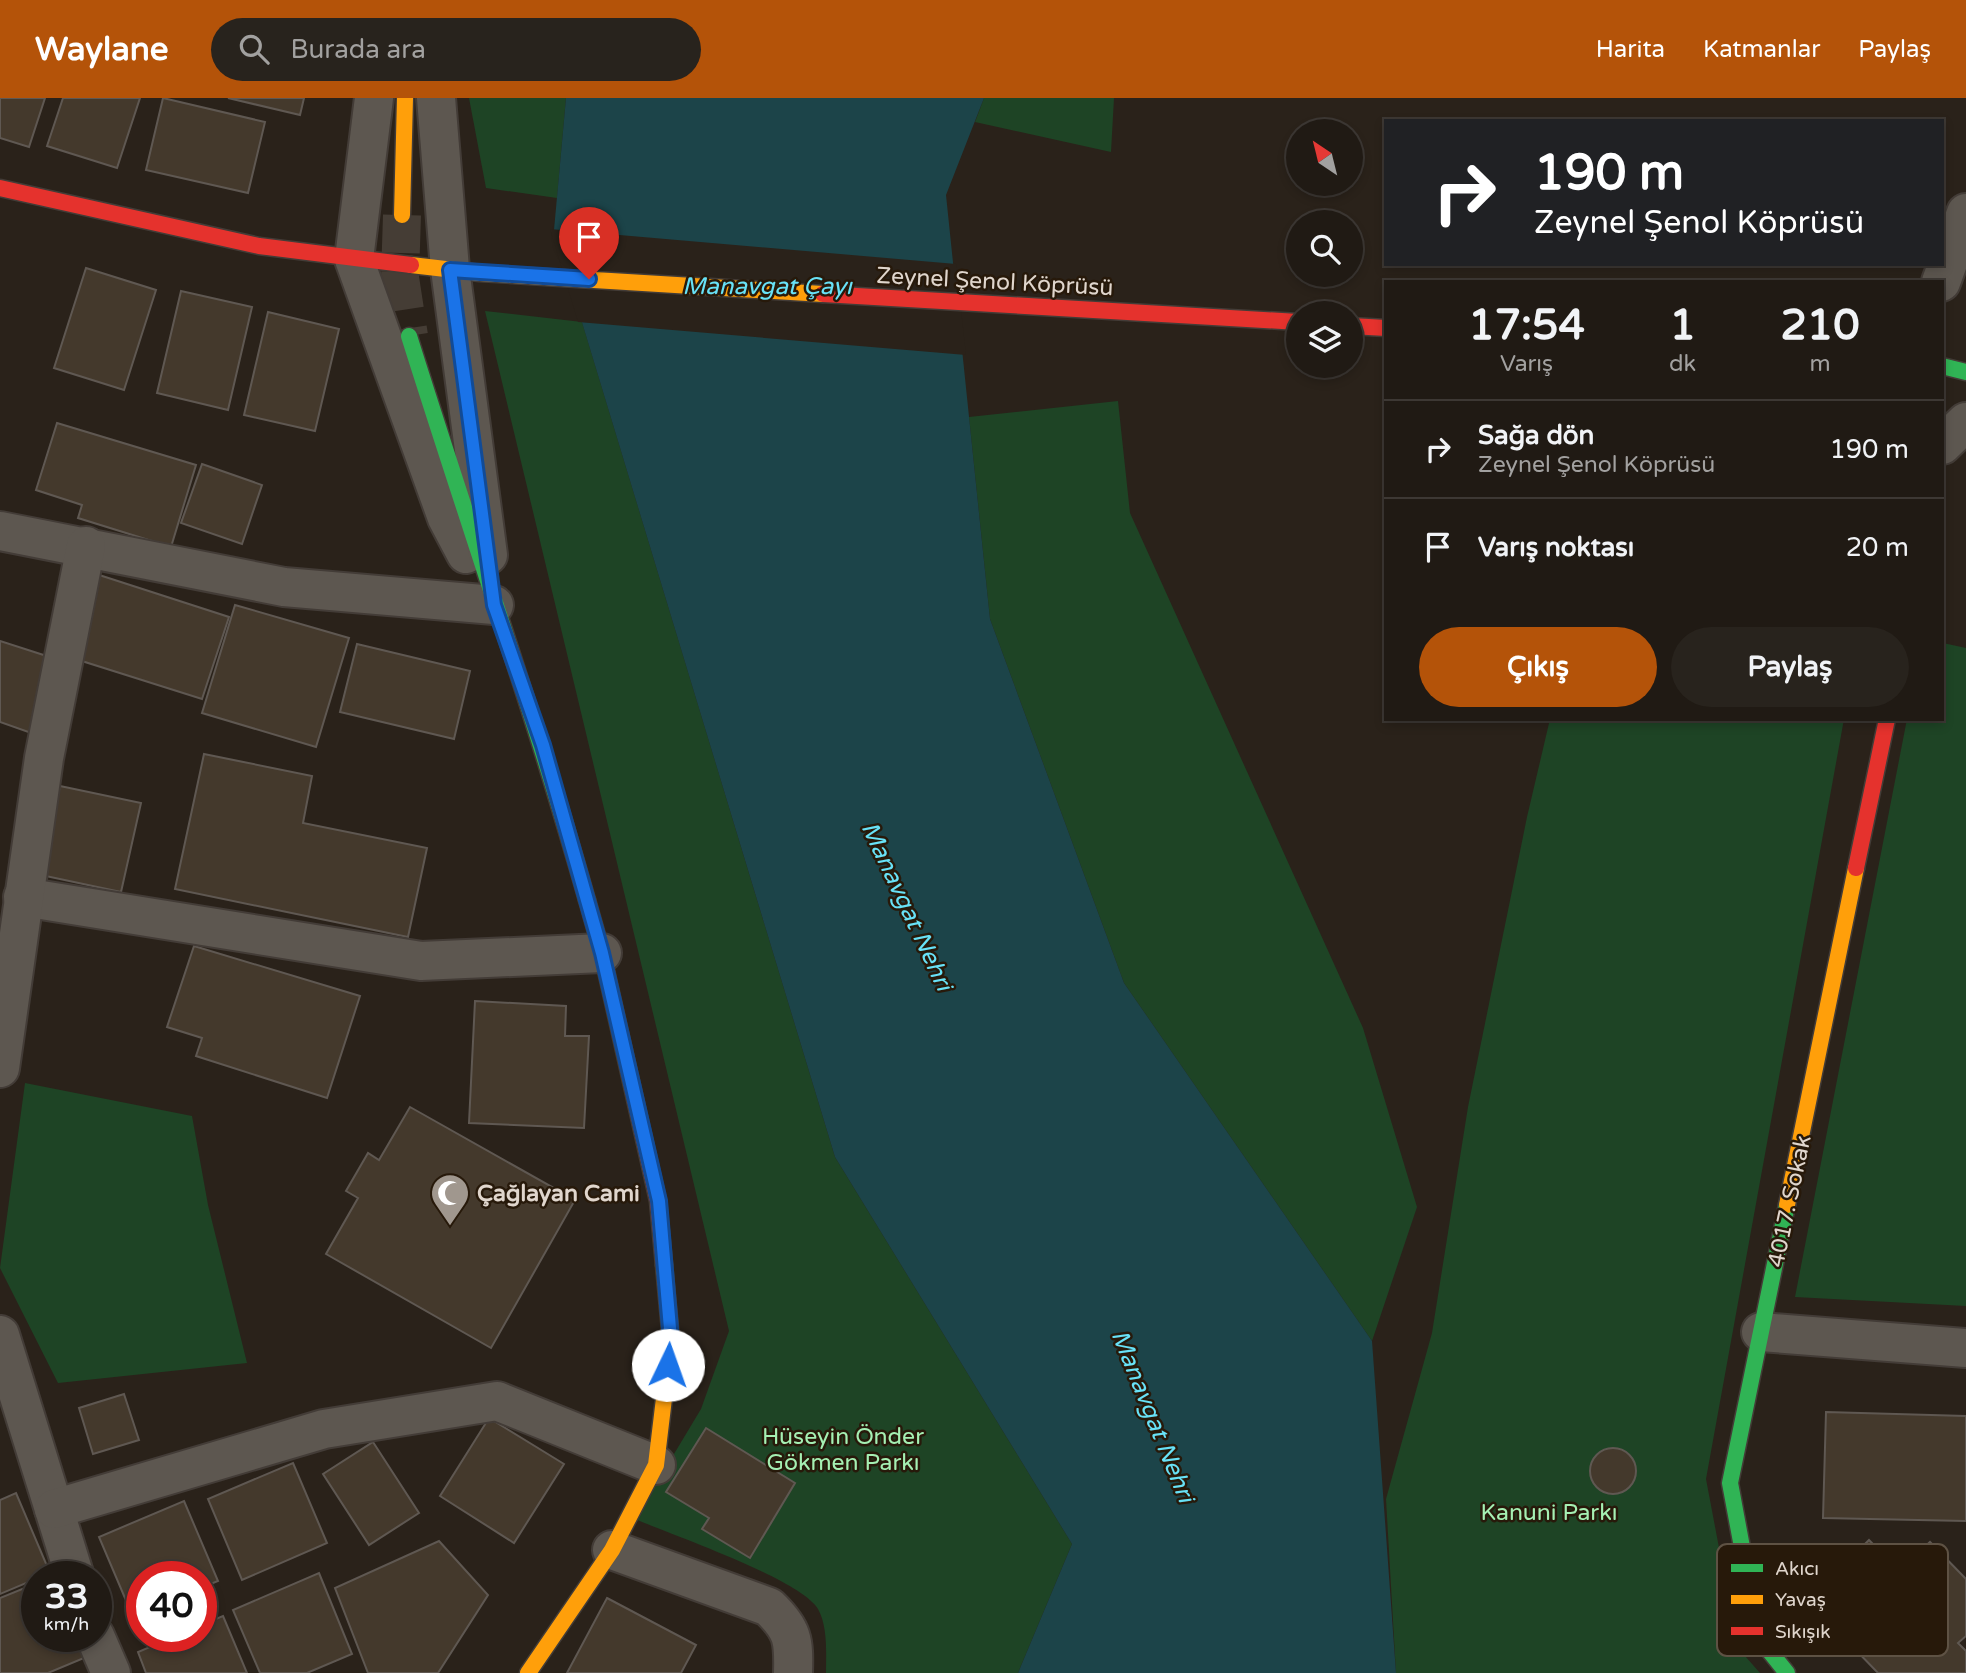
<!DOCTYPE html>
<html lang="tr">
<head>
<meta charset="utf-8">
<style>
	:root { --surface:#201a14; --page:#28231d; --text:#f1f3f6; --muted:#a2a1a0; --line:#3d3834; --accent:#b45309 }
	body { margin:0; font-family:"Varela Round",sans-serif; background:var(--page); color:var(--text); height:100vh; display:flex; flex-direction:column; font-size:26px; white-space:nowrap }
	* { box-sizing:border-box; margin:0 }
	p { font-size:23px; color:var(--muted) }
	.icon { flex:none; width:38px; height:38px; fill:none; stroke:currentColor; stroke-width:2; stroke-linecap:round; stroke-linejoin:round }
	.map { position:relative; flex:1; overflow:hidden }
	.details { position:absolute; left:1384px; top:182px; width:560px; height:441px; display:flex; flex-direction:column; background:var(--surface); border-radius:0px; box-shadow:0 4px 10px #0003,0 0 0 2px var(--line) }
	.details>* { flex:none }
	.banner { position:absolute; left:1384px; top:21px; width:560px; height:147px; border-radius:0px; box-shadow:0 4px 10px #0003,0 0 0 2px var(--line); background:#202124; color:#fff; overflow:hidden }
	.needle { width:46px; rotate:325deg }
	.buttons { position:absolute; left:1286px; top:21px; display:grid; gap:14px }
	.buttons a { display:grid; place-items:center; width:77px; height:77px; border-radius:50%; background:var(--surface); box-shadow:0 4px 10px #0003,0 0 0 2px var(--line); font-size:35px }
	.speed { position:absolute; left:21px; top:1463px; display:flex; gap:14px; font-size:35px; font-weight:700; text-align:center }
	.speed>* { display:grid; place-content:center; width:91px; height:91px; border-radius:50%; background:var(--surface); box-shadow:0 4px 10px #0003,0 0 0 2px var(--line); line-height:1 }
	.speed small { font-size:18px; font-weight:400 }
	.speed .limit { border:10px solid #d22; background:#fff; color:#111 }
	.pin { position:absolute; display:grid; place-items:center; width:60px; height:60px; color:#fff; margin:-72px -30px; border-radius:50% 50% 50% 0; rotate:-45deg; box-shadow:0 0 7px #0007 }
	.pin .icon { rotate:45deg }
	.me { position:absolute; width:77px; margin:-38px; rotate:3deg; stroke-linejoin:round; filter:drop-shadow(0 0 5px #0008) }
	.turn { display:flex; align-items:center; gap:24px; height:147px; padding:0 35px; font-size:32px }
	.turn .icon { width:91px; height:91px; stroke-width:2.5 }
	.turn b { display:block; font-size:49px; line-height:60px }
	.eta { display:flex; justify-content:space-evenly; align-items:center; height:119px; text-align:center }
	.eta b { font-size:42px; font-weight:700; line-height:49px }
	.button { display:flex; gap:14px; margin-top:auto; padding:14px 35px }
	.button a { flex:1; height:80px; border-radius:42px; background:var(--accent); color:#fff; font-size:28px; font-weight:700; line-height:80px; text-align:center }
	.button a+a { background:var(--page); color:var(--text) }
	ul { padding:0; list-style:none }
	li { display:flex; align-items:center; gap:21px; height:98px; padding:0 35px; border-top:2px solid var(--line) }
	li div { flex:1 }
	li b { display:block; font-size:26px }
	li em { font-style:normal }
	header { display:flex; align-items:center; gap:42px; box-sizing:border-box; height:98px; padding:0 35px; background:var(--accent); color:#fff }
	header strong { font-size:33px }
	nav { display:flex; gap:38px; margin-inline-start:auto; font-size:24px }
	.search { width:490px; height:63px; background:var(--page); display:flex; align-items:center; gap:18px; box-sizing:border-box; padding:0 24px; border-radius:38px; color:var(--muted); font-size:26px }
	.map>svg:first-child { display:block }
	.green { fill:#1e4425 }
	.water { fill:#1c4449 }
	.pier { fill:#2a221a }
	.building { fill:#44392c; stroke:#5f5852; stroke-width:2 }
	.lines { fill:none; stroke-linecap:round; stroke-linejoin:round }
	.secondary-tunnel { stroke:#453d35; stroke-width:38; stroke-dasharray:38 19; stroke-linecap:butt }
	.street-casing { stroke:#433c37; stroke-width:42 }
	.fast-casing { stroke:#433c37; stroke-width:19 }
	.slow-casing { stroke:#433c37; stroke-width:19 }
	.jam-casing { stroke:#433c37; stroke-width:19 }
	.street { stroke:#5d5750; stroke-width:38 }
	.fast { stroke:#30b455; stroke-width:16 }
	.slow { stroke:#ff9f0a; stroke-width:16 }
	.jam { stroke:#e5322d; stroke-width:16 }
	.route-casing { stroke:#114b97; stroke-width:18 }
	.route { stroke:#1a73e8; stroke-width:12 }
	.labels { text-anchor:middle; stroke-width:5; stroke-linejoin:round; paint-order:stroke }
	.street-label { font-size:23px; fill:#e0d6cd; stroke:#27190a }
	.poi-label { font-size:23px; font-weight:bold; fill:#e0d6cd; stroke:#27190a; text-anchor:start }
	.park-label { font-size:23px; fill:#a5f0b3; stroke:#27190a }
	.water-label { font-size:24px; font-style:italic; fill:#68e2f7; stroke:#27190a }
	.key { fill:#27190a; stroke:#5e5244; stroke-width:2 }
	.key-label { font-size:19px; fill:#e0d6cd }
</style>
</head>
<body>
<header>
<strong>Waylane</strong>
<div class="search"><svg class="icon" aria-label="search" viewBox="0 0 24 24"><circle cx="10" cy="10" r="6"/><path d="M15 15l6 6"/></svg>Burada ara</div>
<nav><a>Harita</a><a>Katmanlar</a><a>Paylaş</a></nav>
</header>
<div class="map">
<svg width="1966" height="1575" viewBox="0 0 1966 1575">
	<rect width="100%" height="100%" fill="#2a221a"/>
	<g class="green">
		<polygon points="469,0 566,0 557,100 486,90"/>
		<polygon points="984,0 1114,0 1111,54 975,24"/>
		<path d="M485,213L582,224L835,1059L1072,1446L1018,1575H826C826,1555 828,1529 818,1511C800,1481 672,1437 635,1421L701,1311L729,1233Z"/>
		<polygon points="1118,303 1130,415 1363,930 1417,1109 1372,1243 1124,885 990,521 969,319"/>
		<polygon points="1943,545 1966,550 1966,1208 1795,1199 1907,621 1942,621"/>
		<polygon points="1550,621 1844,621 1706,1381 1738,1550 1760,1575 1396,1575 1386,1401 1432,1235 1468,1009 1527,719"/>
		<polygon points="25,985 192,1018 208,1107 247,1265 58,1285 0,1170"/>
	</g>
	<polygon class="water" points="566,0 984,0 946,97 990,521 1124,885 1372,1243 1396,1575 1018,1575 1072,1446 835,1059 554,132"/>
	<polygon class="pier" points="550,131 956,166 966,257 578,224"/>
	<g class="building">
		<polygon points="0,0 45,0 29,49 0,40"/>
		<polygon points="63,0 140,0 117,70 47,48"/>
		<polygon points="163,0 265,24 248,95 146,72"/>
		<polygon points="228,0 304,0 300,17"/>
		<polygon points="86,170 156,192 124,292 54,270"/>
		<polygon points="181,193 252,209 228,312 157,295"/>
		<polygon points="268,214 339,231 315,333 244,317"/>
		<polygon points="57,325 196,367 171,449 78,420 82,407 36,392"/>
		<polygon points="202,366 262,387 242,446 181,425"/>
		<polygon points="93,475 229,519 202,601 66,558"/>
		<polygon points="235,507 349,540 316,649 202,615"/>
		<polygon points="0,543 59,562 34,636 0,624"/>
		<polygon points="357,546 470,573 454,641 340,614"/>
		<polygon points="204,656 312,678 303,725 427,750 408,839 175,791"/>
		<polygon points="60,688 141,705 121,794 41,777"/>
		<polygon points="194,848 360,898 327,1000 196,958 202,940 167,929"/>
		<polygon points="475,903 566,908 565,938 589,938 584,1030 469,1025"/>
		<polygon points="410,1009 575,1102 491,1250 326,1156 358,1100 346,1093 368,1055 379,1062"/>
		<polygon points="124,1296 139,1342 93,1356 79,1310"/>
		<polygon points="1826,1314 1966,1318 1966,1423 1823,1420"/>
		<polygon points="489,1320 564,1366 514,1445 440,1398"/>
		<polygon points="706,1330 795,1385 750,1460 702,1431 709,1420 666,1394"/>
		<polygon points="373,1344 419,1415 369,1447 323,1376"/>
		<circle cx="1613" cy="1373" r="23"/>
		<polygon points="293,1365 327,1445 242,1482 208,1401"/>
		<polygon points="16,1395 50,1475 0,1496 0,1402"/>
		<polygon points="184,1403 218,1483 201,1490 201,1479 142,1479 142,1516 133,1519 99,1439"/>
		<polygon points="1869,1442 1899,1473 1930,1444 1966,1481 1966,1538 1958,1545 1966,1553 1966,1575 1878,1575 1794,1488 1835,1448 1849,1462"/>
		<polygon points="439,1443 488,1497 438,1575 368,1575 335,1490"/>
		<polygon points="319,1475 352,1556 307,1575 260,1575 233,1512"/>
		<polygon points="37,1485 37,1538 75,1538 84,1560 48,1575 0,1575 0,1500"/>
		<polygon points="607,1500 696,1547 681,1575 567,1575"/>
		<polygon points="223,1518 247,1575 146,1575 138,1554 176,1538 201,1538 201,1527"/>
	</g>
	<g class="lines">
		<polyline class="secondary-tunnel" points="402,117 400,180 409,238"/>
		<defs>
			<g id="street">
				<polyline points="374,0 354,161 447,420 466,456"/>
				<polyline points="436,0 450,171 488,457"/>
				<polyline points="1941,184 1966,115"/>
				<polyline points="1942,347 1966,324"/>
				<polyline points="0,433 284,489 494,507"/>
				<polyline points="23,799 421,863 602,855"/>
				<polyline points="0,970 44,660 86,448"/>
				<polyline points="1761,1234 1966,1250"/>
				<polyline points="0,1237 75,1479"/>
				<polyline points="54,1411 324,1331 497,1303 656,1367"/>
				<path d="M612,1452L769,1509C793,1532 794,1542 793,1575"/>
				<polyline points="95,1538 111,1575"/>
			</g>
			<g id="fast">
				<path d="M409,238C468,426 533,612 587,802"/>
				<polyline points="1942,268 1966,274"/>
				<polyline points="1787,1575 1759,1540 1730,1385 1787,1107"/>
			</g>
			<g id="slow">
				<polyline points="402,117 405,0"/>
				<polyline points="411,167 480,175 823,196"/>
				<polyline points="1787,1107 1856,770"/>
				<polyline points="528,1575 612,1452 656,1367 671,1242 664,1167"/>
			</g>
			<g id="jam">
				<polyline points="0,90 259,148 411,167"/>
				<polyline points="823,196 1298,224"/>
				<polyline points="1351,228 1386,230"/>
				<polyline points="1856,770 1887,621"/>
				<polyline points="587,802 602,855 658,1103 664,1167"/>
			</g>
		</defs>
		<use href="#street" class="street-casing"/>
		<use href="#fast" class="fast-casing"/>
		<use href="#slow" class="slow-casing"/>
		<use href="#jam" class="jam-casing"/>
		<use href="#street" class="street"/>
		<use href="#fast" class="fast"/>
		<use href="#slow" class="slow"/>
		<use href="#jam" class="jam"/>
	</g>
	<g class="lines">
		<defs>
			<polyline id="route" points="589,181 450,172 494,507 543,647 602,855 659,1103 671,1242 668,1267"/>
		</defs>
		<use href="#route" class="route-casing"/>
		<use href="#route" class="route"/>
	</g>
	<defs>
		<symbol id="mosque-pin" viewBox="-11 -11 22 30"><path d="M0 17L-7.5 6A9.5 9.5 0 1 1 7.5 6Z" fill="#a0978e" stroke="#27190a"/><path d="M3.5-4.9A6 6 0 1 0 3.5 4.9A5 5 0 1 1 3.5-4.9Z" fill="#fff"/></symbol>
	</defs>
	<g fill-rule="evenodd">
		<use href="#mosque-pin" x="428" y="1073" width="44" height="60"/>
	</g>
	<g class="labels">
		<g class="street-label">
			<text transform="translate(995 183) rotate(3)" y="8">Zeynel Şenol Köprüsü</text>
			<text transform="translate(1789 1103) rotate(-78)" y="8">4017. Sokak</text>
		</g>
		<g class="poi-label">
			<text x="477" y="1103">Çağlayan Cami</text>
		</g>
		<g class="park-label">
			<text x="843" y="1346">Hüseyin Önder<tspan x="843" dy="26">Gökmen Parkı</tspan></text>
			<text x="1549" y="1422">Kanuni Parkı</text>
		</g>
		<g class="water-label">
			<text x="767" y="196">Manavgat Çayı</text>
			<text transform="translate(907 808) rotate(65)" y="8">Manavgat Nehri</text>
			<text transform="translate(1153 1318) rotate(68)" y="8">Manavgat Nehri</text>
		</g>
	</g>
	<rect x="1717" y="1446" width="231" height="112" rx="10" class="key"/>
	<rect x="1731" y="1466" width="32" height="8" fill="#30b455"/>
	<rect x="1731" y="1497" width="32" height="9" fill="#ff9f0a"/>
	<rect x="1731" y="1529" width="32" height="8" fill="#e5322d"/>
	<g class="key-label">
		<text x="1775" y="1477">Akıcı</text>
		<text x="1775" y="1508">Yavaş</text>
		<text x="1775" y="1540">Sıkışık</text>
	</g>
</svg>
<div class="buttons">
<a><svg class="needle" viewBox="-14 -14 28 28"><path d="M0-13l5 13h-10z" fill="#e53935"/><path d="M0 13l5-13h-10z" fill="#a2a1a0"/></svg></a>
<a><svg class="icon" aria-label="search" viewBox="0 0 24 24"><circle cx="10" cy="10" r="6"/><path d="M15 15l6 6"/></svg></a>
<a><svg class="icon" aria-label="layers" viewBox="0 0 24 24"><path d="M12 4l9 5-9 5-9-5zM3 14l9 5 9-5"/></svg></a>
</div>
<div class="speed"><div>33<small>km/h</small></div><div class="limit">40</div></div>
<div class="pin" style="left:589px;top:181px;background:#d93025"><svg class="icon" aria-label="arrive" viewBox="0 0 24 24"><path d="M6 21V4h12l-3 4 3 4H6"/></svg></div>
<svg class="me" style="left:668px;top:1267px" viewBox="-20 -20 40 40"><circle r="19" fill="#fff"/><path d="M0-13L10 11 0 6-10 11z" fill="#1a73e8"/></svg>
<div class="banner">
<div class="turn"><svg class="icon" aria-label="right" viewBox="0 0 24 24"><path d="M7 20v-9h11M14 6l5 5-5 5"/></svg><div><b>190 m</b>Zeynel Şenol Köprüsü</div></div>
</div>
<section class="details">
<div class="eta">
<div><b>17:54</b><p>Varış</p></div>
<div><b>1</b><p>dk</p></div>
<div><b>210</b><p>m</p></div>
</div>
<ul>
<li><svg class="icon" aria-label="right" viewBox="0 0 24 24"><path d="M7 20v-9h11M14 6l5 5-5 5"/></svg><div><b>Sağa dön</b><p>Zeynel Şenol Köprüsü</p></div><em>190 m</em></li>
<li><svg class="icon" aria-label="arrive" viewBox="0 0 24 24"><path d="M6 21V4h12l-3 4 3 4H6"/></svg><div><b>Varış noktası</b></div><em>20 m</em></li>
</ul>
<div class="button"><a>Çıkış</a><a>Paylaş</a></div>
</section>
</div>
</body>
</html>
